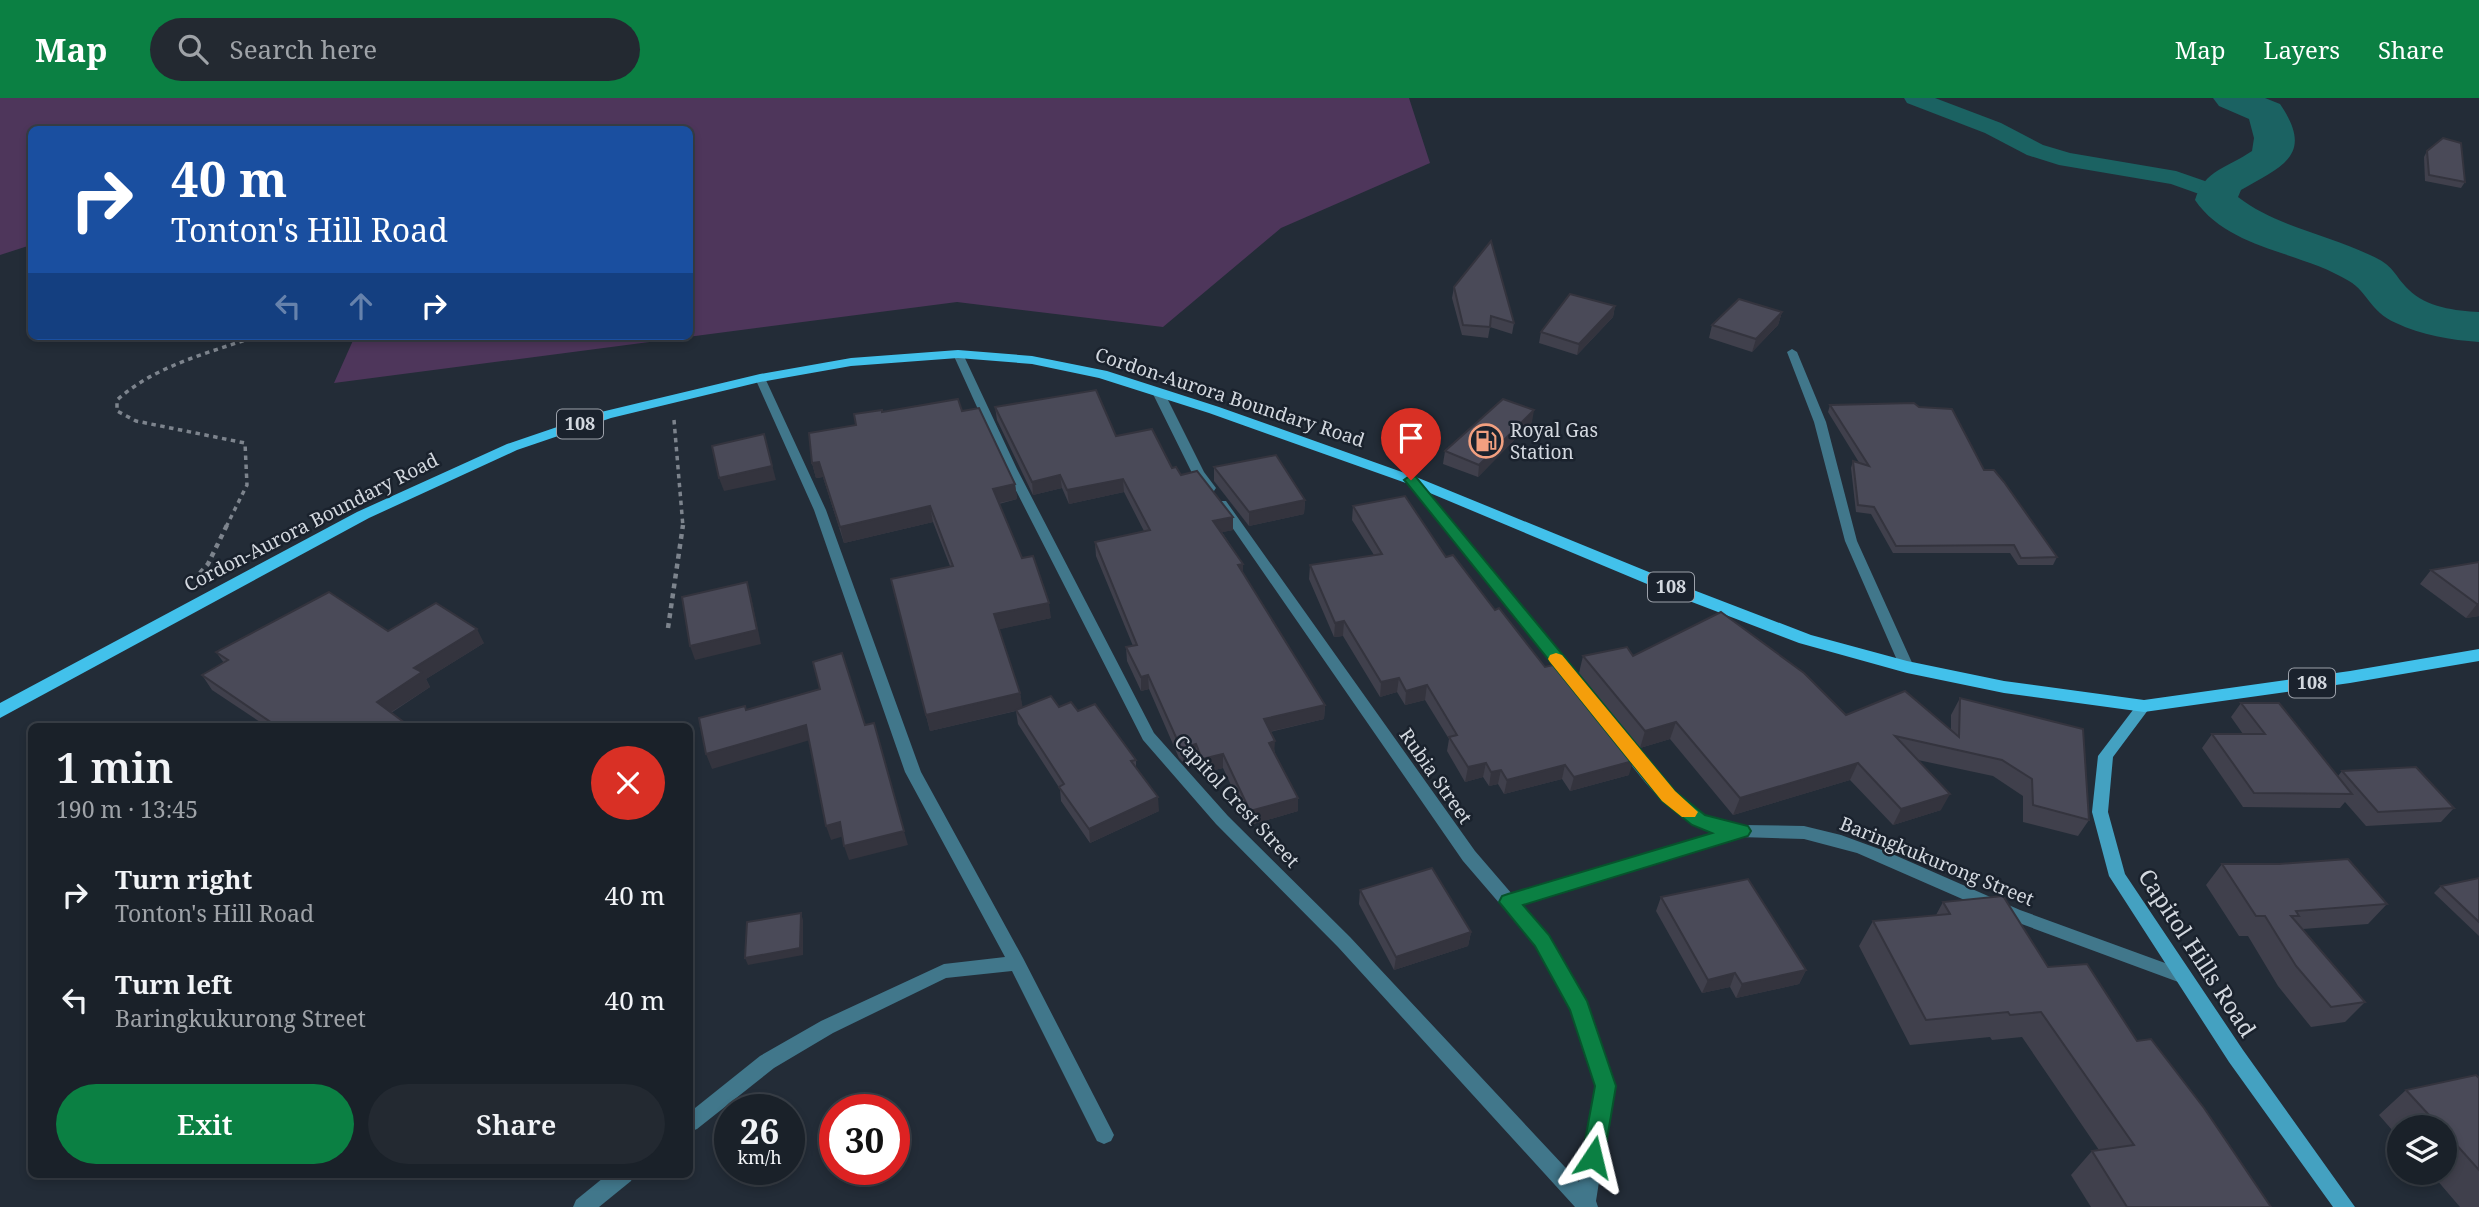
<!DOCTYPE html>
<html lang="en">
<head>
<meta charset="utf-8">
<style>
	:root { --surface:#1a2129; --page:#232931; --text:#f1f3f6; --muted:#9fa3a8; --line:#383e46; --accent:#0b8043 }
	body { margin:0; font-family:"Noto Serif",serif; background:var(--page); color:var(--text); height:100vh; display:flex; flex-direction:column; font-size:26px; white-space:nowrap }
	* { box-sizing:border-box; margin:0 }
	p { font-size:23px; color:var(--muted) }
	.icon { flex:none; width:38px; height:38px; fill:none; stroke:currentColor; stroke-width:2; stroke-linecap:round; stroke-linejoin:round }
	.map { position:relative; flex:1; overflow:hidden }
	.details { position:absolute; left:28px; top:625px; width:665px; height:455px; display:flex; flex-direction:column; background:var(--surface); border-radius:10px; box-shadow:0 4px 10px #0003,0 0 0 2px var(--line) }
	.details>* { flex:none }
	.guide { position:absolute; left:28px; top:28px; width:665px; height:214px; border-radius:10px; box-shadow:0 4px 10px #0003,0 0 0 2px var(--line); background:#1a4fa0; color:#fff; overflow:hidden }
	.controls { position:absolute; left:2387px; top:1017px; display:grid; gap:14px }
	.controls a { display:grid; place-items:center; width:70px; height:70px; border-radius:50%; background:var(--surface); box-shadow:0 4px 10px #0003,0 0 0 2px var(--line); font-size:35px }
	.speed { position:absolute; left:714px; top:996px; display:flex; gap:14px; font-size:35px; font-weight:700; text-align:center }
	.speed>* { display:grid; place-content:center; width:91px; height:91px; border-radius:50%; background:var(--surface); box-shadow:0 4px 10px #0003,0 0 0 2px var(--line); line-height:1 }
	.speed small { font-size:18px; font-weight:400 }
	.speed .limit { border:10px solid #d22; background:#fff; color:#111 }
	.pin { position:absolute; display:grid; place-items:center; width:60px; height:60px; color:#fff; margin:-72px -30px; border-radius:50% 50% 50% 0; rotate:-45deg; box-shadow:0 0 7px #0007 }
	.pin .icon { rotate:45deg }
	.me { position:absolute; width:77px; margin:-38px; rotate:10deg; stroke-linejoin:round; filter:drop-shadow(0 0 5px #0008) }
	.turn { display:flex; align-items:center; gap:24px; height:147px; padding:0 28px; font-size:32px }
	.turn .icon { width:91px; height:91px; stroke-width:2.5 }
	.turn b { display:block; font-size:49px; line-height:60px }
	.lanes { display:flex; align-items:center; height:66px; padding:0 28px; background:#0003; justify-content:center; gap:35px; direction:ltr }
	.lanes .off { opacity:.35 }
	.round { display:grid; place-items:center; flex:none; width:74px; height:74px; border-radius:37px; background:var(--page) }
	.overview { display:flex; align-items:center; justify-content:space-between; height:119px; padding:0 28px }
	h1 { font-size:42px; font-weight:600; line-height:52px }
	.primary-button { display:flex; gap:14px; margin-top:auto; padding:14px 28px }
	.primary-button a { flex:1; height:80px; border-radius:42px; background:var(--accent); color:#fff; font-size:28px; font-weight:600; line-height:80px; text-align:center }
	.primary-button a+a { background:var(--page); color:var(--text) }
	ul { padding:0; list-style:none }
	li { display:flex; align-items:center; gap:21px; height:105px; padding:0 28px }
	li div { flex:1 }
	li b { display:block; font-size:26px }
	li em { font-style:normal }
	header { display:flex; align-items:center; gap:42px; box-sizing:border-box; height:98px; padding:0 35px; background:var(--accent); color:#fff }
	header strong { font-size:33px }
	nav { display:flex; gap:38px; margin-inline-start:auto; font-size:24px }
	.search { width:490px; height:63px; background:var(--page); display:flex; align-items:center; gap:18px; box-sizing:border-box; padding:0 24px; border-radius:38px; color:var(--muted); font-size:26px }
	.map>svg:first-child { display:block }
	.green { fill:#4e365b }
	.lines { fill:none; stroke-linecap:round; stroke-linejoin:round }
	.canal { fill:#1b6262; fill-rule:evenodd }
	.river { fill:#1b6262; fill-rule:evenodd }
	.path-far1 { stroke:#7d848d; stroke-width:3.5; stroke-dasharray:4.5 4.5; stroke-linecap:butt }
	.path { stroke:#7d848d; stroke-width:4.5; stroke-dasharray:5 5; stroke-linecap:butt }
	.street { fill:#41778b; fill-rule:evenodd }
	.secondary { fill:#44a1c1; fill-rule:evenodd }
	.primary { fill:#42c1eb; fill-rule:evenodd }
	.wall { fill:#40404c }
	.shaded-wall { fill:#34343e }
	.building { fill:#4a4a58; stroke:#34343e; stroke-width:2 }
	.route { fill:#0b8043; stroke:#07532c; stroke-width:2 }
	.slow { fill:#f59e0b }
	.labels { text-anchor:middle; stroke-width:5; stroke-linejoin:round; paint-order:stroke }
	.shield { fill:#1a222d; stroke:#9ca1aa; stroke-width:2 }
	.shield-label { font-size:18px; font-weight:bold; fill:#d3d8df }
	.street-label { font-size:19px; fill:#d3d8df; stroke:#1a222d }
	.poi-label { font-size:19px; fill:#d3d8df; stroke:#1a222d; text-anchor:start }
	.near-street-label { font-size:23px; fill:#d3d8df; stroke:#1a222d }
</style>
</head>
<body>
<header>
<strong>Map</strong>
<div class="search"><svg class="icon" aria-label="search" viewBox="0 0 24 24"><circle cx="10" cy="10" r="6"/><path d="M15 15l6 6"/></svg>Search here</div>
<nav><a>Map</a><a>Layers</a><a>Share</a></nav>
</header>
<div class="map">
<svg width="2479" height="1109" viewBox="0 0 2479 1109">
	<rect width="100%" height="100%" fill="#232c37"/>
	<polygon class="green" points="0,0 1409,0 1430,65 1281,130 1163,229 957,204 334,285 355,238 690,238 690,32 32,32 31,147 0,157"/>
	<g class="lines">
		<polygon class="canal" points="1904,0 1935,0 2001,25 2043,47 2070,55 2176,73 2225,90 2228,95 2225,100 2216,102 2171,86 2059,67 2027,57 1985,35 1907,5"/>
		<path class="river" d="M2213,0H2265L2280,6C2316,58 2280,69 2241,92L2238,99C2277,129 2327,136 2370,157C2395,168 2392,175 2409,192C2426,209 2456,213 2479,214V244C2451,242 2421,237 2396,225C2369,213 2369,195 2349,183C2301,153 2229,152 2195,102C2204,72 2229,69 2252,53L2254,40L2249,21L2219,8Z"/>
		<g class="path-far1">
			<polyline points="674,322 683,429"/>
			<path d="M226,429L247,387L245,345L136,323L117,313V302C156,267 209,255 257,238"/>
		</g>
		<g class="path">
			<polyline points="200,475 208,466 227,427"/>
			<polyline points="668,530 683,427"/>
		</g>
		<g class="street">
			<polygon points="1792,251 1797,254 1826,324 1857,443 1914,569 1912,572 1907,574 1900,569 1845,443 1814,324 1787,254"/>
			<path d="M958,253L963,256L1017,371L1154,635L1228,718L1350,839L1579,1084L1596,988L1572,911L1536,848L1463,763L1216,406L1218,403H1226L1475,753L1512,796L1714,735C1665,720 1635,671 1606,633L1604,629L1606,625H1616L1656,676L1678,699L1704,718L1715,723L1742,727L1804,728L1841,737L1890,755L2020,812L2187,873L2190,878L2187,883L2181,885L2008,821L1857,755L1804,741L1740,739L1521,807L1548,838L1586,903L1614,988L1596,1103L1598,1109H1575L1338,849L1216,726L1143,642L1005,371L953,256Z"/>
			<polygon points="760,277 765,280 826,412 921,674 1023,860 1111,1031 1114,1037 1111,1043 1104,1046 1097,1043 1012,873 946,880 833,935 774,970 697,1031 690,1034 690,1014 760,958 821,923 944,866 1005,859 905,674 814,412 755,280"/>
			<polygon points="1158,291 1164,294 1204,374 1216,390 1214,393 1206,393 1192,375 1152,294"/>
			<polygon points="1411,378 1415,379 1577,576 1579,580 1577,584 1567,584 1407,385 1405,382"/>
			<polygon points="608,1076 634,1076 631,1083 599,1109 573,1109 576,1102"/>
		</g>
		<polygon class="secondary" points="2144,603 2151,608 2113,659 2108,714 2125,776 2243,952 2355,1109 2333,1109 2229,964 2109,778 2092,714 2098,658 2139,604"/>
		<polygon class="primary" points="958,252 1032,258 1107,273 1219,309 1416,379 1683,488 1811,537 1907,563 2004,583 2144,602 2350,573 2479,551 2479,563 2350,585 2144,614 2004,595 1907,575 1799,545 1671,496 1406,385 1209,315 1099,280 1032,266 958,260 851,268 760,284 611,320 517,352 369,420 0,620 0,605 357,414 507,346 601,314 760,276 851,260"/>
	</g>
	<g class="wall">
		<polygon points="2427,53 2465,84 2461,90 2425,83 2424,59"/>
		<polygon points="1454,189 1514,225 1512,236 1490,229 1488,240 1462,237 1452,200"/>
		<polygon points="1615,208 1613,219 1577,257 1539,245 1541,234"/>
		<polygon points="1782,214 1778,227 1752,254 1709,240 1712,227"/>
		<polygon points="1830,307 1984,372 2057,459 2053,467 2018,467 2010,455 1893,455 1871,416 1856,414 1851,370 1853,363 1860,366 1828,314"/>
		<polygon points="995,309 1116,338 1172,370 1181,377 1233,432 1222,434 1243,466 1243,475 1325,607 1324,621 1270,634 1275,655 1298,713 1250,727 1223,670 1202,675 1196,660 1183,664 1179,660 1149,591 1141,593 1127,563 1126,549 1133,548 1096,458 1095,444 1144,433 1124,394 1069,406 1062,390 1033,397 997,322"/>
		<polygon points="962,313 1015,386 1017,401 999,406 1022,460 1051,520 999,531 1020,595 1022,609 1059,609 1078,613 1136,662 1136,670 1159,713 1090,745 1061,703 1060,691 1018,626 1016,613 930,633 895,497 950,468 933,424 844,445 823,379 816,380 812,365 856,327 882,314"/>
		<polygon points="1532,324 1478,379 1443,366 1445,353"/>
		<polygon points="1214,369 1305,402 1304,416 1249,428 1214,383"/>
		<polygon points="1353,408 1446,459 1495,512 1545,569 1624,641 1622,648 1629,677 1570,693 1562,681 1504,696 1498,686 1489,688 1483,679 1465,684 1447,653 1449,641 1425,602 1405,607 1397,594 1380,599 1343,538 1334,539 1309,481 1310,467 1374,457 1352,422"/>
		<polygon points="2479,464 2479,518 2466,520 2420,486 2431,472"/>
		<polygon points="388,533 484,545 426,581 430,589 391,615 263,626 212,592 202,577 224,565 216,554"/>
		<polygon points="1583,558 1633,558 1846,617 1951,632 1951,617 1960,600 2089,722 2078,738 2023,724 2023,698 1993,678 1918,662 1941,712 1893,727 1850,682 1733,717 1670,641 1640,650 1579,575"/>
		<polygon points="2241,605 2338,678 2342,673 2454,710 2441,724 2366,728 2345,704 2340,710 2243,709 2202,650 2212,636 2243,636 2231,619"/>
		<polygon points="2222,766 2387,806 2368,826 2303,831 2365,904 2345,924 2311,929 2278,888 2248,838 2239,838 2206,787"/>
		<polygon points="2479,780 2479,838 2434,795 2441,788"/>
		<polygon points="1360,792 1471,834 1468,848 1394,872 1359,806"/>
		<polygon points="1661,799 1806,872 1799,886 1736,900 1730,889 1702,895 1656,813"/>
		<polygon points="1943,804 2048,869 2137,943 2271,1109 2091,1109 2071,1077 2092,1053 2099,1052 2022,939 1992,942 1990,939 1910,947 1859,848 1873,823 1936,817"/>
		<polygon points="2479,980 2479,1109 2460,1109 2430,1074 2445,1074 2445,1029 2399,1029 2399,1040 2379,1017 2406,992"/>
	</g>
	<g class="shaded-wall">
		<polygon points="1615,208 1613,219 1577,257 1579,246"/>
		<polygon points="1782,214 1778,227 1752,254 1756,241"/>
		<polygon points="1534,312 1532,324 1478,379 1479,367"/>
		<polygon points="764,336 776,382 724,393 719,380"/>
		<polygon points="819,364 823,379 816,380 812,365"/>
		<polygon points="1060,377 1062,390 1033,397 1032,384"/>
		<polygon points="1123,381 1124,394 1069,406 1067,392"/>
		<polygon points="1015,386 1017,401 995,406 993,391"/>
		<polygon points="1305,402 1304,416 1249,428 1249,414"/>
		<polygon points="930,408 933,424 844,445 840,429"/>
		<polygon points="1233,419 1233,432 1214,436 1213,423"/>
		<polygon points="1243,466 1243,479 1238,467"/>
		<polygon points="747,484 751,498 761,546 695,562 690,548"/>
		<polygon points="1049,505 1051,520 997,532 994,516"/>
		<polygon points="2477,506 2479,506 2479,518 2466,520"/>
		<polygon points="1344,523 1343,538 1334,539 1335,525"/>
		<polygon points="477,531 484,545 426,581 430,589 385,618 377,604 414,570"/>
		<polygon points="1148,577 1149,591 1141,593 1141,579"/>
		<polygon points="1399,580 1397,594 1380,599 1381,584"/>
		<polygon points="1427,587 1425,602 1405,607 1406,593"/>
		<polygon points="1020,595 1023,611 930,633 926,617"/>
		<polygon points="1325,607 1324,621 1264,635 1264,621"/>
		<polygon points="1676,624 1670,641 1640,650 1645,633"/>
		<polygon points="806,627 810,642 712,671 706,656"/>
		<polygon points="1275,643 1274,657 1269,645"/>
		<polygon points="1196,646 1196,660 1183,664 1182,650"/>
		<polygon points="1223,656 1223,670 1202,675 1202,661"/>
		<polygon points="1633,663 1629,677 1570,693 1574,679"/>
		<polygon points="1486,665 1483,679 1465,684 1468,669"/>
		<polygon points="1858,665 1850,682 1733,717 1740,700"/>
		<polygon points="1565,667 1562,681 1504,696 1507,682"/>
		<polygon points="1501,672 1498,686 1489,688 1491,674"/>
		<polygon points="1950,696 1941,712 1893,727 1901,711"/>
		<polygon points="1158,699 1159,713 1090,745 1089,731"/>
		<polygon points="1298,700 1298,713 1250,727 1250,713"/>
		<polygon points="840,724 844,738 831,742 826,728"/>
		<polygon points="904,733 908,747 849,762 844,748"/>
		<polygon points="801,815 803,822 803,857 748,867 745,860"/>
		<polygon points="1471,834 1468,848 1394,872 1396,859"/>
		<polygon points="1806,872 1799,886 1736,900 1742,886"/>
		<polygon points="1735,875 1730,889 1702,895 1708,882"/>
	</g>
	<g class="building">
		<polygon points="2443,40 2461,45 2465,84 2429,77 2427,53"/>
		<polygon points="1491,143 1514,225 1491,218 1490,229 1463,227 1454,189"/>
		<polygon points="1570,196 1615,208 1579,246 1541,234"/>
		<polygon points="1739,201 1782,214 1756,241 1712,227"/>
		<polygon points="1096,292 1116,338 1152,331 1172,370 1176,369 1181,377 1197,373 1233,419 1213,423 1243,466 1238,467 1325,607 1264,621 1275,643 1269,645 1298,700 1250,713 1223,656 1202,661 1196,646 1182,650 1179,646 1148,577 1141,579 1126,549 1137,547 1095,444 1150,432 1123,381 1067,392 1060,377 1032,384 995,309"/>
		<polygon points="958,301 962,313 979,310 1015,386 993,391 1022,460 1033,458 1049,505 994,516 1020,595 926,617 891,481 953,468 930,408 840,429 819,364 812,365 809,335 856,327 854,316 882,312 882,314"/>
		<polygon points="1503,301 1534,312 1479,367 1445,353"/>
		<polygon points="1914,305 1919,309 1952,311 1984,372 1994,372 2004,384 2057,459 2021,460 2014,447 1896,448 1874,409 1858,407 1853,363 1869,368 1830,307"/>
		<polygon points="764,336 772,368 719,380 712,348"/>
		<polygon points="1276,357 1305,402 1249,414 1214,369"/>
		<polygon points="1405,398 1446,459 1453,457 1495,512 1499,510 1545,569 1562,565 1624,641 1618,643 1633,663 1574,679 1565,667 1507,682 1501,672 1491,674 1486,665 1468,669 1449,639 1457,637 1427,587 1406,593 1399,580 1381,584 1344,523 1335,525 1310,467 1382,456 1353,408"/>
		<polygon points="2479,464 2479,506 2477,506 2431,472"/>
		<polygon points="747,484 757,532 690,548 682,499"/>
		<polygon points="329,494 388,533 436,505 477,531 414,570 422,574 377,604 409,628 260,628 269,623 202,577 228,562 216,554"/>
		<polygon points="1721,514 1804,575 1846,617 1905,593 1959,639 1960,600 2083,631 2089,722 2033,707 2032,681 2002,662 1895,638 1950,696 1901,711 1858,665 1740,700 1676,624 1645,633 1583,558 1627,549 1633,558"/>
		<polygon points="842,555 865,627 874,625 904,733 844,748 840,724 826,728 806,627 706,656 699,620 745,608 746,612 820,591 813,564"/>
		<polygon points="1051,598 1059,609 1071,604 1078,613 1095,606 1136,662 1131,663 1158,699 1089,731 1059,689 1064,686 1016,612"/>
		<polygon points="2241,605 2279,605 2352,696 2254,695 2212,636 2265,636"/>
		<polygon points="2416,669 2454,710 2378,714 2342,673"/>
		<polygon points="2348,761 2387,806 2296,813 2299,818 2291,818 2365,904 2331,909 2296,868 2265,818 2256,818 2222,766 2279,766"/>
		<polygon points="1432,770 1471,834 1396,859 1360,792"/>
		<polygon points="2479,780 2479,824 2441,788"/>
		<polygon points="1748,781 1806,872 1742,886 1735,875 1708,882 1661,799"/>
		<polygon points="2003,798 2048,869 2087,866 2137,943 2151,941 2204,1010 2271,1109 2127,1109 2092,1053 2134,1047 2041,914 2010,917 2008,914 1926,922 1873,823 1950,816 1943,804"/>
		<polygon points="801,815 800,850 745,860 747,824"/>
		<polygon points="2476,977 2479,980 2479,1072 2445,1034 2445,1029 2440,1029 2406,992"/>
	</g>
	<polygon class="route" points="1411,377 1416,379 1675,693 1705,717 1748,728 1751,733 1748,738 1523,807 1549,837 1587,903 1616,988 1604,1059 1601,1066 1593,1069 1585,1066 1582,1059 1595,988 1570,912 1535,848 1499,804 1502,798 1508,796 1712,735 1692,727 1662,703 1406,384 1404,382"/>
	<polygon class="slow" points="1556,555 1562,557 1675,693 1698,714 1695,719 1682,719 1662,703 1550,564 1548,561 1550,557"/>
	<defs>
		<symbol id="fuel-ring" viewBox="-11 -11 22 22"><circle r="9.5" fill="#1a222d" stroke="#f2a080" stroke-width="1.5"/><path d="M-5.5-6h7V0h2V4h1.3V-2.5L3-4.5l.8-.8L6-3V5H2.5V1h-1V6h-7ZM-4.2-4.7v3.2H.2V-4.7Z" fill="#f2a080"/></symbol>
	</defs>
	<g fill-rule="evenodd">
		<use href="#fuel-ring" x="1467" y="324" width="38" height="38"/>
	</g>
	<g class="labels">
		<g class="shield">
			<rect x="557" y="311.5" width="46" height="29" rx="5"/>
			<rect x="1648" y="474.5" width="46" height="29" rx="5"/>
			<rect x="2289" y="570.5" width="46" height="29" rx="5"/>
		</g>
		<g class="shield-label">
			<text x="580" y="332">108</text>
			<text x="1671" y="495">108</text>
			<text x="2312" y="591">108</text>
		</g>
		<g class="street-label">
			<text transform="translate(1230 299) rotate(18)" y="7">Cordon-Aurora Boundary Road</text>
			<text transform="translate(311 424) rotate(-27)" y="7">Cordon-Aurora Boundary Road</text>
			<text transform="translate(1436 678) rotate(55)" y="7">Rubia Street</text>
			<text transform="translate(1237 703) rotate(47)" y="7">Capitol Crest Street</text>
			<text transform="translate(1937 763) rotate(22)" y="7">Baringkukurong Street</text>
		</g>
		<g class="poi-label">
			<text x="1510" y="339">Royal Gas<tspan x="1510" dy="22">Station</tspan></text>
		</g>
		<g class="near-street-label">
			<text transform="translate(2197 855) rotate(57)" y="8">Capitol Hills Road</text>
		</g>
	</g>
</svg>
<div class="controls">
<a><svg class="icon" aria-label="layers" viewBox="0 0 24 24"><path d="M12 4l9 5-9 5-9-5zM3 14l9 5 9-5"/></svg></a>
</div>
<div class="speed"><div>26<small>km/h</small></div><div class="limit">30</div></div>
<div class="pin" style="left:1411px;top:382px;background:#d93025"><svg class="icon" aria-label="arrive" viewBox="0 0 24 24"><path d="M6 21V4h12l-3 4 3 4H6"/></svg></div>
<svg class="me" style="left:1593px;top:1059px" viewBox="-20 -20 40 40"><path d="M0-17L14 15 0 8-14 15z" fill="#0b8043" stroke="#fff" stroke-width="4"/></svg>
<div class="guide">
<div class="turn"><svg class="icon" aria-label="right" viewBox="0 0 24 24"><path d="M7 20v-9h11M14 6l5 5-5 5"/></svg><div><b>40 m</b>Tonton's Hill Road</div></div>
<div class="lanes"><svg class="icon off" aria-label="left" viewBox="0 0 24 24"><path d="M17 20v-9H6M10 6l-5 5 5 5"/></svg><svg class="icon off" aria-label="ahead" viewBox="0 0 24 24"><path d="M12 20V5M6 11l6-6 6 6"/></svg><svg class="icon" aria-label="right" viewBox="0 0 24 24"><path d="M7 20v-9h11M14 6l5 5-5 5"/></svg></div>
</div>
<section class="details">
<div class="overview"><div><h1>1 min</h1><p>190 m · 13:45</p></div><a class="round" style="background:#d93025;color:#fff"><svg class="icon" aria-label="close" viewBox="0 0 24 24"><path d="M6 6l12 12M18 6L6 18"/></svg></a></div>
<ul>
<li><svg class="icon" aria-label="right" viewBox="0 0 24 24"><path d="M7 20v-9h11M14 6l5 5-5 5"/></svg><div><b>Turn right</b><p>Tonton's Hill Road</p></div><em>40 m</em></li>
<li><svg class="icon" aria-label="left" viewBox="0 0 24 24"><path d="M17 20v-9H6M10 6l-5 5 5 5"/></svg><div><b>Turn left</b><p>Baringkukurong Street</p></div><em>40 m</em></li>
</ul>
<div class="primary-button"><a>Exit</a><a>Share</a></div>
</section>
</div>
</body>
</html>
